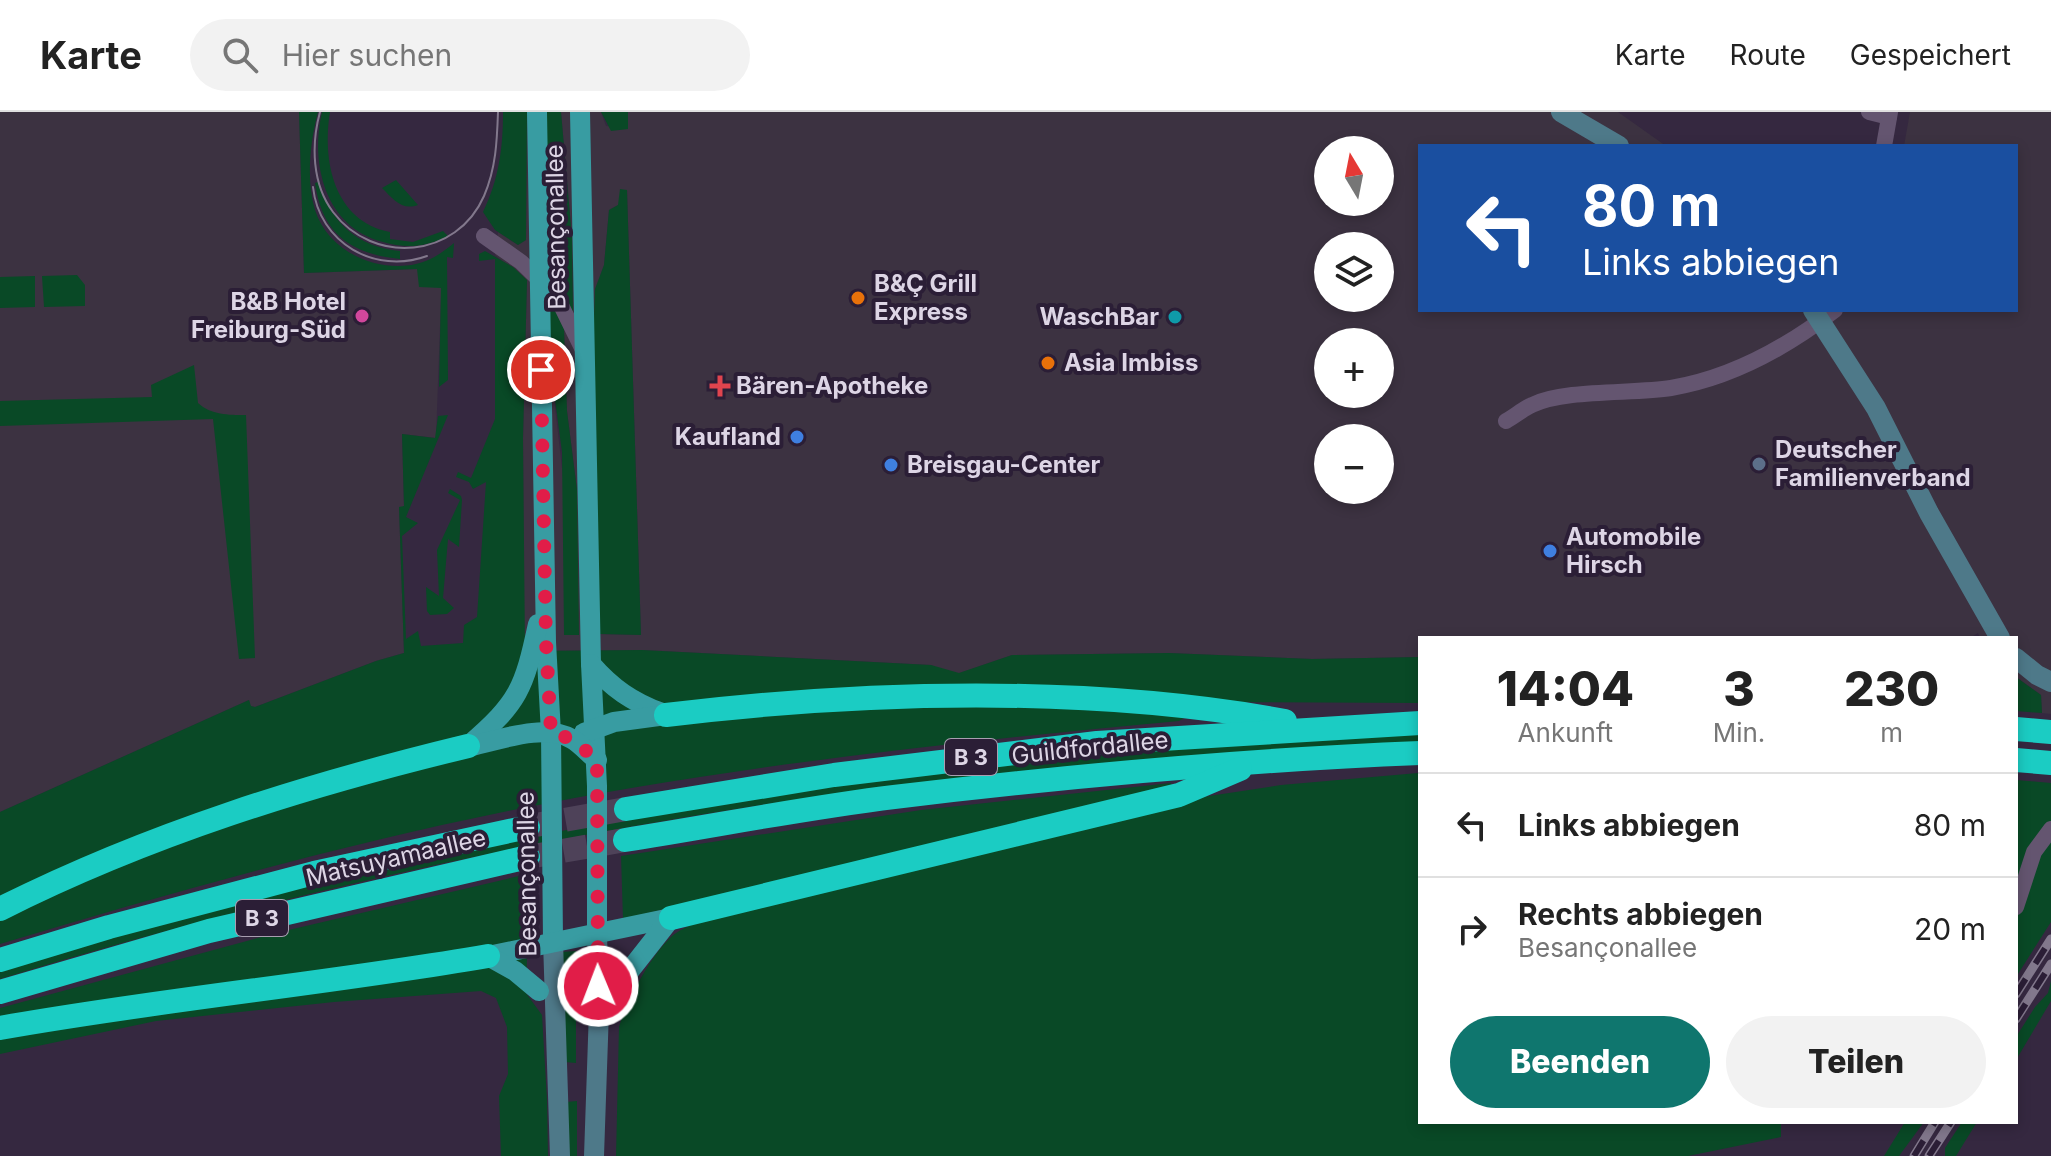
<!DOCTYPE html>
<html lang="de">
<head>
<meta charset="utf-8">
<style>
	:root { --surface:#fff; --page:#f2f2f2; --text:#222; --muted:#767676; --line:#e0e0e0; --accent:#0f766e }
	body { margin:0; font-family:Inter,sans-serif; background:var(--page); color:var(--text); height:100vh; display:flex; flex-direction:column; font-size:30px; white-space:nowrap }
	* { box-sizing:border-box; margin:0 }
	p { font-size:26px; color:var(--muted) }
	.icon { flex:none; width:44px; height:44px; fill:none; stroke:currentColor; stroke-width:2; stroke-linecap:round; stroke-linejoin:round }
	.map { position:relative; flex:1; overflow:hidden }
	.details { position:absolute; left:1418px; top:524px; width:600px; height:488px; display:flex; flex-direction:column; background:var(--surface); border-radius:0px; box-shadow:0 4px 12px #0003 }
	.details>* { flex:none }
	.guide { position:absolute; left:1418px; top:32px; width:600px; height:168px; border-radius:0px; box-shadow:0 4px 12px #0003; background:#1a4fa0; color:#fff; overflow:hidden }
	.needle { width:52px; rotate:350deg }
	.buttons { position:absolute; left:1314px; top:24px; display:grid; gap:16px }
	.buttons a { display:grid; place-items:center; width:80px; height:80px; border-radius:50%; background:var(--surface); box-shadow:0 4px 12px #0003; font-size:40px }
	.pin { position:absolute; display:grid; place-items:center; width:68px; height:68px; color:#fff; margin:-34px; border:4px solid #fff; border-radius:50%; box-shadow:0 2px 8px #0007 }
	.me { position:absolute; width:88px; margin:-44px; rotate:359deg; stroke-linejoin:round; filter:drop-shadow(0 0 6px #0008) }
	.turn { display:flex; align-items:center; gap:28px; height:168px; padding:0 32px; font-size:36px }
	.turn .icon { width:104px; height:104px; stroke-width:2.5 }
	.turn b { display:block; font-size:56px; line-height:68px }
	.eta { display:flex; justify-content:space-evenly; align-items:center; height:136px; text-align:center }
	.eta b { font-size:48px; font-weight:800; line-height:56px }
	.action { display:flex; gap:16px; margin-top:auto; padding:16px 32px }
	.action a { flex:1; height:92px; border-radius:48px; background:var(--accent); color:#fff; font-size:32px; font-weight:800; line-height:92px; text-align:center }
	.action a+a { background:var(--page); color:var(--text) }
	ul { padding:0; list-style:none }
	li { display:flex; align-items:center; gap:24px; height:104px; padding:0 32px; border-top:2px solid var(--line) }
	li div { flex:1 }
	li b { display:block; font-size:30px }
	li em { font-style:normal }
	header { display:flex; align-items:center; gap:48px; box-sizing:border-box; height:112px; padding:0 40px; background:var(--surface); border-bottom:2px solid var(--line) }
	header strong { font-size:38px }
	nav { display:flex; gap:44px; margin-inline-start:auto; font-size:28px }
	.search { width:560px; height:72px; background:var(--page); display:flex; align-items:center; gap:20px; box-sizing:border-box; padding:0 28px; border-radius:44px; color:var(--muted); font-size:30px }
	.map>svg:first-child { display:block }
	.commercial { fill:#3c3241; fill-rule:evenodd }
	.green { fill:#094926 }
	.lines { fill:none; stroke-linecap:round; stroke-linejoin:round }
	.highway-tunnel { stroke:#4e4259; stroke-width:24; stroke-dasharray:24 12; stroke-linecap:butt }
	.street { stroke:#645570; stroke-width:16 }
	.secondary { stroke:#4e7989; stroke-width:20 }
	.primary { stroke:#389ca2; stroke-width:20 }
	.highway { stroke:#1bccc3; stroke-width:24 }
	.tram { stroke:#82788c; stroke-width:2 }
	.rail-casing { stroke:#82788c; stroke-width:9 }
	.rail { stroke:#2b1e36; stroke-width:6; stroke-dasharray:18; stroke-linecap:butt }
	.route { stroke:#e11d48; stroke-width:14; stroke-dasharray:0 25.2 }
	.food-dot { fill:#e8710a; stroke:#2b1e36; stroke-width:3 }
	.hotel-dot { fill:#d1479c; stroke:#2b1e36; stroke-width:3 }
	.culture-dot { fill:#0f9aa8; stroke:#2b1e36; stroke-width:3 }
	.health-dot { fill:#e0444e; stroke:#2b1e36; stroke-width:3 }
	.shop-dot { fill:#3f7fe0; stroke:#2b1e36; stroke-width:3 }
	.service-dot { fill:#5c6f8a; stroke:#2b1e36; stroke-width:3 }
	.labels { text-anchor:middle; stroke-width:8; stroke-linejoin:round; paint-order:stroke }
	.shield { fill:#2b1e36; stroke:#a89eb0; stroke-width:2 }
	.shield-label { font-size:22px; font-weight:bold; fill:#ddd5e5 }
	.street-label { font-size:24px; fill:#ddd5e5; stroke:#2b1e36 }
	.poi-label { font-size:24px; font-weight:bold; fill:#ddd5e5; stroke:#2b1e36; text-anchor:start }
</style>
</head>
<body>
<header>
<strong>Karte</strong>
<div class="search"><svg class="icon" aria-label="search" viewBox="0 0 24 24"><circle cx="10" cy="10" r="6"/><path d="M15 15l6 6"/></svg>Hier suchen</div>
<nav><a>Karte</a><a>Route</a><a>Gespeichert</a></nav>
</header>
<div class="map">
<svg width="2051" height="1044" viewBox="0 0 2051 1044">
	<rect width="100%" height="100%" fill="#352840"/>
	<g class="commercial">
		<polygon points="0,0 299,0 304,161 418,157 441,176 441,186 436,326 402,322 404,395 399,395 404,541 376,549 255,595 250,594 249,588 0,700"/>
		<path d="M527,0H546L549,160L573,200L572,126L561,0H601L606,14L628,16V0H1618L1666,34H1420V198H2016V34H1904L1910,0H2051V602L2042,601L2041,583L2016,565V526H1980L1978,521L1970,526H1420V545L1312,547L1169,541L1012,543L954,563L931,553L642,538L524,539L523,326L527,169L495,143L498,120L518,133L526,128ZM1328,38H1380V90H1328ZM627,78L641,523H640L600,522L595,178L604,153L609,98L618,93ZM1328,134H1380V186H1328ZM564,217L567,299L577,378L563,365L550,251ZM1328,230H1380V282H1328ZM1328,326H1380V378H1328Z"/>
	</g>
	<g class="green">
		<path d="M299,0H318C310,30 306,68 315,98C328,139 376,161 416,152C431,149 443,140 454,131L453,146L447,145L448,268L439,275L441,176L419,175L417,157L304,161Z"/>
		<path d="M322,0H330C322,49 334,109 390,120V127L413,130L443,119L448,124C426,135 406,137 383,130C325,115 310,52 322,0Z"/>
		<path d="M503,0H527L526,128L518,133L495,118L483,100C499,67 503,36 503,0Z"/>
		<polygon points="546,0 561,0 572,126 573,201 549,161"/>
		<polygon points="601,0 628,0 628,17 611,19"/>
		<path d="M396,68L418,93C402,99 393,87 382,76Z"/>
		<path d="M318,70C331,110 357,135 400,139V147C351,142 322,122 315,71Z"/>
		<polygon points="620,77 627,78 641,523 599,522 593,233 595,177 604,153 609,98 618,93"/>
		<path d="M485,139L513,155L527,168L523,326L525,539L642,538L931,553L959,561L1012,543L1169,541L1312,547L1420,545V591L1212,590L1179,609C954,630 730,654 508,699C337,734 168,781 0,832V700L249,588L251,594L255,595L376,549L404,541L399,395L404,394L402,322L435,326L438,304L448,303L406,405L418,411L402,424L406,527L418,519L421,534L463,531L464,513L477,505L486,370L473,377L469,370L456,365L458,360L471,366L495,307V147L479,149V142Z"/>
		<polygon points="77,163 85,173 85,194 44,195 42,164"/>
		<polygon points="35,164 35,195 0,196 0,165"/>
		<polygon points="549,186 564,217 567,299 577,378 579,523 564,523 562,340 550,251"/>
		<path d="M194,253L198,291C211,303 228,303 246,303L255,546L239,547L213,307L0,314V289L152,285L151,273Z"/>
		<polygon points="450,377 461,384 462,388 459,435 448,427 443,486 454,496 447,502 430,503 427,499 426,475 439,484 437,438 460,388 448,381"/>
		<polygon points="2016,565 2041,583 2042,601 2016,599"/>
		<path d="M1420,621V630C939,649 460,725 0,867V859L104,828L334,767L529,725L626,707L870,667L1149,637Z"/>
		<path d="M1418,661L1420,1010H1781V1025L1688,1044H616L619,915C626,890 650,845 669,827C677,818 692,813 702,807L1209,684L1281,673Z"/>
		<polygon points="2016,668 2051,671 2051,810 2016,865"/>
		<polygon points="1171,671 1172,677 623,807 621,744 921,698"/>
		<polygon points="532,761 533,794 522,827 527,846 526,881 542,903 547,988 548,1044 501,1044 499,984 508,962 507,915 496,886 481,879 334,890 156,909 0,942 0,896 280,820"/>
		<polygon points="576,839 576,951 565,950 562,840"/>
		<polygon points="2051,869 2051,889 2016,948 2016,925 2035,895 2048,881"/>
		<polygon points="577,989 577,1044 567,1044 566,990"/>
		<polygon points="1905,1010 1924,1010 1899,1044 1884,1044"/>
		<polygon points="1962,1010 1977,1010 1956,1044 1945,1044 1945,1036"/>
	</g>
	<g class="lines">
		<g class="highway-tunnel">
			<polyline points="530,714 626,697"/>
			<polyline points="528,745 625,728"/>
		</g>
		<g class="street">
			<polyline points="1869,0 1889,5"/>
			<polyline points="1884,34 1890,0"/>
			<polyline points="484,124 521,150 557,185 583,238"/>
			<path d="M1506,309C1515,304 1523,297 1532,293C1563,277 1634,282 1671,276C1731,266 1787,235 1835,198"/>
			<polyline points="2016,795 2034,740 2051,717"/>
		</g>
		<g class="secondary">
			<polyline points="1561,0 1619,34"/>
			<polyline points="1813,198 1876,296 1929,401 2000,526"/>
			<polyline points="2016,546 2037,563 2051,570"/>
			<polyline points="553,829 560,1044"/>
			<polyline points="599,898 627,862"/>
			<polyline points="594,1044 599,898 597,822"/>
		</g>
		<g class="primary">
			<polyline points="537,0 546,530 551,621 553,829"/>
			<polyline points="580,0 591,552 597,674 597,822"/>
			<path d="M591,552C612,576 632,590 662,601"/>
			<polyline points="584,621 614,610 666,603"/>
			<path d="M468,634C519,590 524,577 538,512"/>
			<path d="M471,634C500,628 544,611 572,627C581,632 589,642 597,648"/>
			<polyline points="488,844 671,806"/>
			<polyline points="488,844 515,859 539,879"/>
			<polyline points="627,862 671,806"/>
		</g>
		<g class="highway">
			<path d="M666,603C865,579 1088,573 1285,609"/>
			<polyline points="2016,617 2051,620"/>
			<polyline points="2016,648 2051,651"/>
			<polyline points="626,697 834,663 1097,631 1420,611"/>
			<path d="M625,728C714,714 804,696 894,685C1069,664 1244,648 1420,641"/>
			<path d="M0,797C149,722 307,673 468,634"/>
			<polyline points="671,806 1179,683 1240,657"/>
			<polyline points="0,848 109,815 314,761 528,715"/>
			<polyline points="0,880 209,819 528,745"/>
			<path d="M0,916C162,887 326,872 488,844"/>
		</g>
		<g class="tram">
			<path d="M320,0C311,33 312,72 333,100C374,154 457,146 484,84C496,56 497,29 498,0"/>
			<path d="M313,75C319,131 375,163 427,144"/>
		</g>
		<defs>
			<g id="rail">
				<polyline points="2016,882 2051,827"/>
				<polyline points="2016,907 2051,852"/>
				<polyline points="1914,1044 1935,1010"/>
				<polyline points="1929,1044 1951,1010"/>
			</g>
		</defs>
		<use href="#rail" class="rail-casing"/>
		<use href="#rail" class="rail"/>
	</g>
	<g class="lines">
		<polyline class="route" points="541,258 546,530 551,621 572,627 597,648 598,874"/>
	</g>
	<g class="food-dot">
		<circle cx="858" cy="186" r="8"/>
		<circle cx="1048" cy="251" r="8"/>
	</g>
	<circle class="hotel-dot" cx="362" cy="204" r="8"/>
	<circle class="culture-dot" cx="1175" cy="205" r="8"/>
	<path class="health-dot" d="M716 262h8v8h8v8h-8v8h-8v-8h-8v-8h8z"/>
	<g class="shop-dot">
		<circle cx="797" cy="325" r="8"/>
		<circle cx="891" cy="353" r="8"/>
		<circle cx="1550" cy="439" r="8"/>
	</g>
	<circle class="service-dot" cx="1759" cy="352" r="8"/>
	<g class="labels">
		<g class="shield">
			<rect x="945" y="627" width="52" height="36" rx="6"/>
			<rect x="236" y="788" width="52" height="36" rx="6"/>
		</g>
		<g class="shield-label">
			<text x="971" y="653">B 3</text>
			<text x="262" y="814">B 3</text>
		</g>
		<g class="street-label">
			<text transform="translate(556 115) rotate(-91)" y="8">Besançonallee</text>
			<text transform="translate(1090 636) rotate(-6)" y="8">Guildfordallee</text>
			<text transform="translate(396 746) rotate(-13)" y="8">Matsuyamaallee</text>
			<text transform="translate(527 762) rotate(-91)" y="8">Besançonallee</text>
		</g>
		<g class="poi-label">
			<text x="874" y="180">B&amp;Ç Grill<tspan x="874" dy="28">Express</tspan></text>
			<text x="346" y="198" text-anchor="end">B&amp;B Hotel<tspan x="346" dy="28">Freiburg-Süd</tspan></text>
			<text x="1159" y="213" text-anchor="end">WaschBar</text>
			<text x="1064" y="259">Asia Imbiss</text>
			<text x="736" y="282">Bären-Apotheke</text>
			<text x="781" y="333" text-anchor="end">Kaufland</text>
			<text x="1775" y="346">Deutscher<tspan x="1775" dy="28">Familienverband</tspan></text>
			<text x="907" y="361">Breisgau-Center</text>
			<text x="1566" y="433">Automobile<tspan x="1566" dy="28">Hirsch</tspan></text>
		</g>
	</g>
</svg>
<div class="buttons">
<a><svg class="needle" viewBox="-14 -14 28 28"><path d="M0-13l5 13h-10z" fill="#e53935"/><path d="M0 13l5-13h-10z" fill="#767676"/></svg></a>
<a><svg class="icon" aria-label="layers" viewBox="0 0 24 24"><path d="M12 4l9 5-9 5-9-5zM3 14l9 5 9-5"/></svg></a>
<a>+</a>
<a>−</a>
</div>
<div class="pin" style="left:541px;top:258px;background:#d93025"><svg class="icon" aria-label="arrive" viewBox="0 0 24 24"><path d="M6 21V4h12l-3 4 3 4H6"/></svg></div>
<svg class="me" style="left:598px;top:874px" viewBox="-20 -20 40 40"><circle r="17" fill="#e11d48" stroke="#fff" stroke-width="3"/><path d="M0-11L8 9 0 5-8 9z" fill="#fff"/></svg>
<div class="guide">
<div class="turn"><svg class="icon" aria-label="left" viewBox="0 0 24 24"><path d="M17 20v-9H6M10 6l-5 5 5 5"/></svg><div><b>80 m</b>Links abbiegen</div></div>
</div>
<section class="details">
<div class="eta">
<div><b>14:04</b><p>Ankunft</p></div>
<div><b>3</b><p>Min.</p></div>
<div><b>230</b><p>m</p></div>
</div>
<ul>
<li><svg class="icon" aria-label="left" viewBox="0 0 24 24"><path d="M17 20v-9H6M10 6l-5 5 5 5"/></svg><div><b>Links abbiegen</b></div><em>80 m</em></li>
<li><svg class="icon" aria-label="right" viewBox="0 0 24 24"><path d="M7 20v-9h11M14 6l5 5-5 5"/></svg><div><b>Rechts abbiegen</b><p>Besançonallee</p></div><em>20 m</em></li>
</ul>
<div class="action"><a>Beenden</a><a>Teilen</a></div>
</section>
</div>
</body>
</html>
